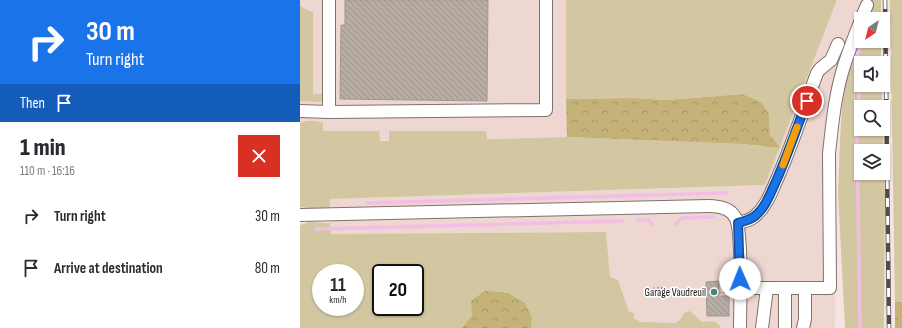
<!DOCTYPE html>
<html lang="en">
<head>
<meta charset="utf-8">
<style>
	:root { --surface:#fff; --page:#f2f2f3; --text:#2b2b33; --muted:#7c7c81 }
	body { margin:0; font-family:"Sofia Sans Condensed",sans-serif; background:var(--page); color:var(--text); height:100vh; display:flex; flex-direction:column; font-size:15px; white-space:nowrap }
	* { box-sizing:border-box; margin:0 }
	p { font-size:13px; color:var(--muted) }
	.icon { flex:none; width:22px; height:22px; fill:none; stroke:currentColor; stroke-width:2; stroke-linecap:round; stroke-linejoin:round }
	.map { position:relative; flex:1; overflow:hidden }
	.sheet { display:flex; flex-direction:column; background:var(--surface); width:300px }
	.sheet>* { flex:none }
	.guide { background:#1a73e8; color:#fff; overflow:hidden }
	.needle { width:26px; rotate:215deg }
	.fabs { position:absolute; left:554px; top:12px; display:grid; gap:8px }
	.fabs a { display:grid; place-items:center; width:36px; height:36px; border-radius:0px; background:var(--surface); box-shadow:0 1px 3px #0004; font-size:20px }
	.speed { position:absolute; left:12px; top:264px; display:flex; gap:8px; font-size:20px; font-weight:700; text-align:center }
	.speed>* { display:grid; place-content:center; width:52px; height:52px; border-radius:50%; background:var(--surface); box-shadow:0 1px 3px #0004; line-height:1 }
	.speed small { font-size:10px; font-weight:400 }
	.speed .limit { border:2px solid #111; border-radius:6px; background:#fff; color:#111 }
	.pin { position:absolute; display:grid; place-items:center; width:34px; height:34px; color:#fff; margin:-17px; border:2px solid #fff; border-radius:50%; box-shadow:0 1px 4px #0007 }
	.me { position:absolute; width:44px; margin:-22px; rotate:359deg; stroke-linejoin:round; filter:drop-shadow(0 0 3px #0008) }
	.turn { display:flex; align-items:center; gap:14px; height:84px; padding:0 20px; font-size:18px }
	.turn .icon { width:52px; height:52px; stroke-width:2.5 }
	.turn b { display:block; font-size:28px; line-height:34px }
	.then { display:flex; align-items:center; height:38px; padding:0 20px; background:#0003; gap:8px; font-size:15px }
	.round { display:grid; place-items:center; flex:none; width:42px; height:42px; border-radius:0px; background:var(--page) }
	.head { display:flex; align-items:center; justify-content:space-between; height:68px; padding:0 20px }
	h1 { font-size:24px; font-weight:800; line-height:30px }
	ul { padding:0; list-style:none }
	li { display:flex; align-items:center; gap:12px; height:52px; padding:0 20px }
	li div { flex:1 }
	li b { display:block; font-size:15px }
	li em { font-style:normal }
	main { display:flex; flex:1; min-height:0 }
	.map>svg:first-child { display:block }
	.built { fill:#eed6d1 }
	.grass { fill:#d3c7a2; fill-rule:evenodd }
	.forest { fill:url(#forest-crowns) }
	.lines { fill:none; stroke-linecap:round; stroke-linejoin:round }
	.stream { stroke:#f3bee6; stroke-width:3.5 }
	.building { fill:url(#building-back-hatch); stroke:#a1978e }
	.minor-casing { stroke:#7f716e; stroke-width:14 }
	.path { stroke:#9d918f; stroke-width:2; stroke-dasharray:2 2; stroke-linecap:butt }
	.minor { stroke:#fff; stroke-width:12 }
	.rail-casing { stroke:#524a48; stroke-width:4.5 }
	.rail { stroke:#fff; stroke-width:3; stroke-dasharray:9; stroke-linecap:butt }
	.route-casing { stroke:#114b97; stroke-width:10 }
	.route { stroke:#1a73e8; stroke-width:7 }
	.slow { stroke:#f59e0b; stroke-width:7 }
	.poi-dot { fill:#428679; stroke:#fff; stroke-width:1.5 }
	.labels { text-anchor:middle; stroke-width:3; stroke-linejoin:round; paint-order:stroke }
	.poi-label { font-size:11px; fill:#201b19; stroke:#fff; text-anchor:end }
</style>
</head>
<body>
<main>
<section class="sheet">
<div class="guide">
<div class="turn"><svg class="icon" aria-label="right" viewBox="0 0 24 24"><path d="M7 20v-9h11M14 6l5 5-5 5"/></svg><div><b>30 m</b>Turn right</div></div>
<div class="then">Then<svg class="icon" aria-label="arrive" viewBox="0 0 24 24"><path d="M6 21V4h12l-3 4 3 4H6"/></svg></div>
</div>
<div class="head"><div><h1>1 min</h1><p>110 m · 16:16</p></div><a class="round" style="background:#d93025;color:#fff"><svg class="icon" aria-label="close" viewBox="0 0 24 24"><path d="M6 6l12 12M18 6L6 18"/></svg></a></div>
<ul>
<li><svg class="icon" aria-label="right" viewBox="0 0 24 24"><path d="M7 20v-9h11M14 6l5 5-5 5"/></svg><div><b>Turn right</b></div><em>30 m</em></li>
<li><svg class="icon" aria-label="arrive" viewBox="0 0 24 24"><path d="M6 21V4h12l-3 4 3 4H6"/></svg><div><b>Arrive at destination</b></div><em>80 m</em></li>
</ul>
</section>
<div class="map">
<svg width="602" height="328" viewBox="0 0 602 328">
	<defs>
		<pattern id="forest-crowns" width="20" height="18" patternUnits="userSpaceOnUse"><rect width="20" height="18" fill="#c4b278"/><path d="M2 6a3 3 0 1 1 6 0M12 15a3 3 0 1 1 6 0" fill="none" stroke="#a89867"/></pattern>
		<pattern id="building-back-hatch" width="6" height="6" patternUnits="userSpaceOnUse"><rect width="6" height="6" fill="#b7ada4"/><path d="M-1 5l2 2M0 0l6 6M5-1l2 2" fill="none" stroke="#9d948d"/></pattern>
	</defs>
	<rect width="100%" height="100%" fill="#f5e5e2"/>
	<g class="built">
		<polygon points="0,0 266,0 267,137 0,142"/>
		<polygon points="537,0 559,0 570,5 554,51 542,95 536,138 535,328 316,328 310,286 306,232 30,234 30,199 465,185"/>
	</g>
	<g class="grass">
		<path d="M266,0H537L465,185L30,199V209H16L0,207V123C6,120 17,120 23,123V131H79L80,141H89V131H186L187,139L267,137L441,144L479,148L470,135L469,114L461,102L443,94L366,100L333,98L266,99Z"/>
		<polygon points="571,0 581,0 581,19 566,19 571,6"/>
		<polygon points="590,0 602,0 602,302 595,302"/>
		<polygon points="0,6 9,11 13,12 13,94 22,94 23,100 20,102 0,101"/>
		<path d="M561,33V41H581V63H561V85H582V107H561V129H583V128L585,196L584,328H545L538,193L540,140L542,107L547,75ZM561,151H583V173H561Z"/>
		<path d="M9,222L30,223L31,234L306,232L310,277L318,280L329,312L334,313V318L340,322L375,323L381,319L384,313L390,311L402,322C410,321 417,320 421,328H231L232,318L172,315L162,328H0V225ZM21,273H55V307H21ZM81,273H115V307H81Z"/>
	</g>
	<g class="forest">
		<polygon points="443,94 461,102 469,114 470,135 480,148 441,144 267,137 266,99 333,98 366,100"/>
		<polygon points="185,291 208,293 225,303 232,318 231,328 162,328 172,315 171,301"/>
		<rect x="595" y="302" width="7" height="26"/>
	</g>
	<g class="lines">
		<g class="stream">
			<polyline points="68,203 427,193"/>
			<polyline points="337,220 349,220 352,225"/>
			<polyline points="376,224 382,218 414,217"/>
			<polyline points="16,229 322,221"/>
			<polyline points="560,328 557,138 559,94 555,64 556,57 563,41"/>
		</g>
	</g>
	<g class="building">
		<polygon points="45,0 188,0 187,101 40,99 41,25 45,25"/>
		<polygon points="419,281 419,296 429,296 429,316 407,316 406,282"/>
	</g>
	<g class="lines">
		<defs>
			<g id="minor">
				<polyline points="561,19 567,5"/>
				<polyline points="0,111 29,112 29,0"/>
				<polyline points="29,112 246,110 246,0"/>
				<path d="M0,215L408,206C418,206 430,208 435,217C443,229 440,309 440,328"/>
				<path d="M438,223C444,221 450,221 455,216C467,206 472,190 478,177C493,143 504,108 517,73L520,69L531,60L538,44"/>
				<path d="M440,288H530L529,154C532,125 535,94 544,66C549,50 555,35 561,20"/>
				<polyline points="485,288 485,328"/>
				<polyline points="462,328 467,288"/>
				<polyline points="503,328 505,319 505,288"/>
			</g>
		</defs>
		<use href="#minor" class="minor-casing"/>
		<g class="path">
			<polyline points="345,289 364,288"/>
			<polyline points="419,293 430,292"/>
		</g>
		<use href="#minor" class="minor"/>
		<defs>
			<polyline id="rail" points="585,0 589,328"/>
		</defs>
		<use href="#rail" class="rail-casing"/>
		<use href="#rail" class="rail"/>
	</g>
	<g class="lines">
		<defs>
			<path id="route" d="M440,279L438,223C444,221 450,220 455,216C466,207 471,192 477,179C488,154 497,127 507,101"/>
		</defs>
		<use href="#route" class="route-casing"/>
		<use href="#route" class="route"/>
		<polyline class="slow" points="483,165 497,127"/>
	</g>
	<circle class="poi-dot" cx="414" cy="292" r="4"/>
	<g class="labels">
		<g class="poi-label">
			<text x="406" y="296">Garage Vaudreuil</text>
		</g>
	</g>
</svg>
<div class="fabs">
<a><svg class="needle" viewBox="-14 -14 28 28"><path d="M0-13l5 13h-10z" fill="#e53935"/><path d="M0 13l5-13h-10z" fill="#7c7c81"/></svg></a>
<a><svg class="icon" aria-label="sound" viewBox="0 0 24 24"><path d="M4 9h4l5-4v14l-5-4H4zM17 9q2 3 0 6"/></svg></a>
<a><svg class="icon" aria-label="search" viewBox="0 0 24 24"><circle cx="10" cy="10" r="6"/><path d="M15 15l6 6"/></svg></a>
<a><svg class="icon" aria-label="layers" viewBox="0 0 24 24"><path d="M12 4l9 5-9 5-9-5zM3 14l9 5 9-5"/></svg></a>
</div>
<div class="speed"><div>11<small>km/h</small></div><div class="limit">20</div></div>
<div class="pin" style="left:507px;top:101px;background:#d93025"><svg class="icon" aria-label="arrive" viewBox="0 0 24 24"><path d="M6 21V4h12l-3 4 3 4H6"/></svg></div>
<svg class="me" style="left:440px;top:279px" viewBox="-20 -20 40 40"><circle r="19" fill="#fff"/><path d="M0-13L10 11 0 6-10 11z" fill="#1a73e8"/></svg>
</div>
</main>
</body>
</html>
